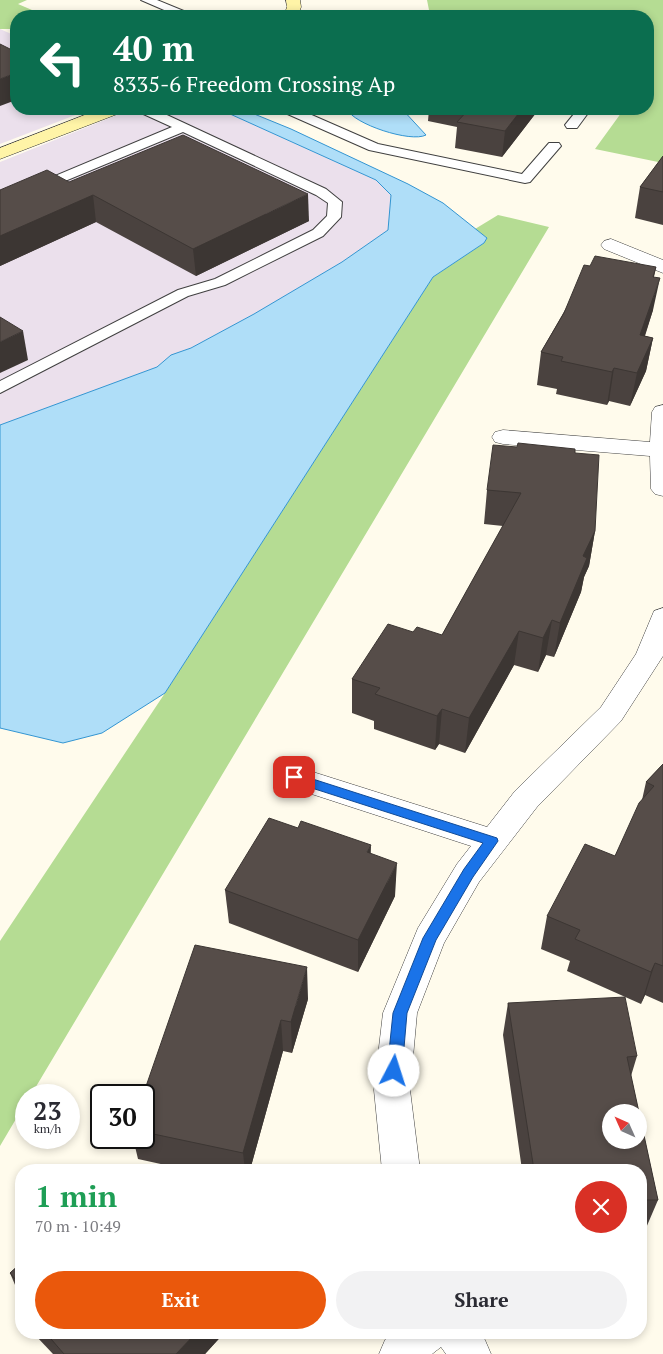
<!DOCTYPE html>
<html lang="en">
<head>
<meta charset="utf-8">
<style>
	:root { --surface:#fff; --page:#f2f2f3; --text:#2b2b33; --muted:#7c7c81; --accent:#ea580c }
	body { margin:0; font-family:"PT Serif",serif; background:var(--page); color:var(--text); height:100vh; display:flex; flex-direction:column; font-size:19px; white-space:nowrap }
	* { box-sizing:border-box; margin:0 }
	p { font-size:16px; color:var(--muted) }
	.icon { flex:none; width:28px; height:28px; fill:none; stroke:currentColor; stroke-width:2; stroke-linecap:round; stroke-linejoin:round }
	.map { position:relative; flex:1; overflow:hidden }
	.sheet { position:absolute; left:15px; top:1164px; width:632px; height:175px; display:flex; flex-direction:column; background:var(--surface); border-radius:20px; box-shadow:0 2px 8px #0003 }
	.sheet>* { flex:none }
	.banner { position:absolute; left:10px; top:10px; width:644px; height:105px; border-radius:20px; box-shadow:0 2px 8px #0003; background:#0b6e4f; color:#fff; overflow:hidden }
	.needle { width:32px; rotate:315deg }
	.buttons { position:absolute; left:602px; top:1104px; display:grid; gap:10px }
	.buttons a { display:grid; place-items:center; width:45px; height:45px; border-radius:50%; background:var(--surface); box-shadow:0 2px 8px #0003; font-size:25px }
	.speed { position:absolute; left:15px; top:1084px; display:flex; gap:10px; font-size:25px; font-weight:700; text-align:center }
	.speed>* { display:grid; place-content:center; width:65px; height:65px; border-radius:50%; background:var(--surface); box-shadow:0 2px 8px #0003; line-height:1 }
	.speed small { font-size:12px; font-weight:400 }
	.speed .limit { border:2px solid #111; border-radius:8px; background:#fff; color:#111 }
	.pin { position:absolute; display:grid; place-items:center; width:42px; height:42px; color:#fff; margin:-21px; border-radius:10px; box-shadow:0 2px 8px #0006 }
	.me { position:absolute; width:55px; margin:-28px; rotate:5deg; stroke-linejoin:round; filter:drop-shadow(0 0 4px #0008) }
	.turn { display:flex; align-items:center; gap:18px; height:105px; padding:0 20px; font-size:22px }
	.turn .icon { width:65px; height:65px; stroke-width:2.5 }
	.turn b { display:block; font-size:35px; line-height:42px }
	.round { display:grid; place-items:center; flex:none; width:52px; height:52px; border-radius:26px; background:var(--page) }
	.summary { display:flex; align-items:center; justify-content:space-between; height:85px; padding:0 20px }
	h1 { font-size:30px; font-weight:600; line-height:38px; color:#1e9e55 }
	.action { display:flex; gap:10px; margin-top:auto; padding:10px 20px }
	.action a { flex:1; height:58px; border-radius:30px; background:var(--accent); color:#fff; font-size:20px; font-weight:600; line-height:58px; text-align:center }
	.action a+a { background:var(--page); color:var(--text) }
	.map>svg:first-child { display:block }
	.industrial { fill:#ebe0ec }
	.forest { fill:#b5dc93 }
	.water { fill:#afdef8; stroke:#3395d2 }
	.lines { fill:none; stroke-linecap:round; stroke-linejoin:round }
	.lane-casing { stroke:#404040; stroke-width:2 }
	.street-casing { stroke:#404040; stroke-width:1 }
	.secondary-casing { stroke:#2f2f2f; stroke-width:1 }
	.lane { fill:#fff; fill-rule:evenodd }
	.street { fill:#fff; fill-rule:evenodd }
	.secondary { fill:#fff4a7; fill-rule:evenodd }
	.wall { fill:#4a423f }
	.shaded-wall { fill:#3c3633 }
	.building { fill:#564d49; stroke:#3c3633; fill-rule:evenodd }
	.route { fill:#1a73e8; stroke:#114b97 }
</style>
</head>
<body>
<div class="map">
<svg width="663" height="1354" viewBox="0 0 663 1354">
	<rect width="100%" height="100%" fill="#fffbec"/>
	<g class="industrial">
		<polygon points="0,29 16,36 16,109 91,109 0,144"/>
		<polygon points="132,109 219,109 376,180 392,195 388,230 342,262 254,314 191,348 171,355 157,367 0,425 0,162"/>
	</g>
	<g class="forest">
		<polygon points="0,0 27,0 18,4 46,16 16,16 16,29 0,29"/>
		<polygon points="427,0 663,0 663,163 595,149 624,109 648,109 648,76 651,72 648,68 648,16 438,16 430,15"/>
		<polygon points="498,215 549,227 31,1095 26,1095 26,1102 0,1146 0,941 165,693 433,277 484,243 487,238 475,229"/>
	</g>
	<g class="water">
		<polygon points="219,109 242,109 291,129 408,184 443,203 487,238 484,243 433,277 165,693 102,733 63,743 0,728 0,425 157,367 171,355 191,348 254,314 342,262 388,230 391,195 376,180"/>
		<path d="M347,109H402L426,135C411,143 353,124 347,109Z"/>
	</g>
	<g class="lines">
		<defs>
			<g id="lane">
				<polygon points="141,0 157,0 191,14 193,16 178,16"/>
				<polygon points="138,109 154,109 326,189 342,202 341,217 323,236 225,285 188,296 0,393 0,381 178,290 215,279 313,230 327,216 328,203 316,195 183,132 0,208 0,199 172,127 139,112"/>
				<polygon points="282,109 298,109 378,144 522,174 549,143 559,143 561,146 530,182 525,183 369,150 283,112"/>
				<polygon points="578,109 591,109 577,128 567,128 565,125"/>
			</g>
			<g id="street">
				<polygon points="611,239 663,260 663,273 604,249 601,245 604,241"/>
				<polygon points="663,405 663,496 655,494 651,489 650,456 503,444 495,442 492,437 495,432 503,430 650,442 652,412 655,407"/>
				<polygon points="663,608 663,656 621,721 537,807 479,882 444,943 417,1013 410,1090 420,1170 382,1170 374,1090 383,1013 418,928 457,864 471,846 284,785 279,777 284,769 294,766 487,827 515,791 601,707 636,654 654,611"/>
				<polygon points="394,1332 480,1332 485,1340 491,1354 446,1354 441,1347 432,1354 379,1354 385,1340"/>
			</g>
			<g id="secondary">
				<polygon points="286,0 300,0 301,7 298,16 284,16 287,7"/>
				<polygon points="100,109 122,109 120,113 0,159 0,148"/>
			</g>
		</defs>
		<use href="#lane" class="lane-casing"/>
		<use href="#street" class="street-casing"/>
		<use href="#secondary" class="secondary-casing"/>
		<use href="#lane" class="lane"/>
		<use href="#street" class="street"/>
		<use href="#secondary" class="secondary"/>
	</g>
	<g class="wall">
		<polygon points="429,109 539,109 502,157 455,148 457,127 428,121"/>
		<polygon points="663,156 663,225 635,218 640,187"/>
		<polygon points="69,182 309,221 196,276 96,222 0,266 0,190"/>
		<polygon points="590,266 656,267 654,277 653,310 645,336 653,338 646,371 630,406 609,401 607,405 556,394 557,389 537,385 541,352"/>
		<polygon points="575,453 595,531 589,566 584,577 581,592 554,657 546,655 538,672 514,665 465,753 439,744 435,750 374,729 374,721 352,713 352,679 413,632 442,635 503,526 484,524 487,490"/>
		<polygon points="663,764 663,1003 645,995 641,1004 567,971 570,961 541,949 547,916 615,856 642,800 646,782"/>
		<polygon points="371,854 395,896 358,972 229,923 225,890"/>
		<polygon points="308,999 292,1053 283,1051 250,1170 188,1170 138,1159 133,1138 144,1138 144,1095"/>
		<polygon points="508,1003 637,1056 631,1076 658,1200 646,1228 641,1228 641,1170 522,1170 503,1035"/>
		<polygon points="21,1263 21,1299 10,1273"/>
		<polygon points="36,1332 225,1332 205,1354 53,1354 37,1337"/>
	</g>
	<g class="shaded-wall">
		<polygon points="16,73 16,100 0,106 0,79"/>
		<polygon points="522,109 539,109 502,157 505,131"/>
		<polygon points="308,194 309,221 196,276 193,249"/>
		<polygon points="93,195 96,222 0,266 0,236"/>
		<polygon points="660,278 653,310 634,368 640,335"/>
		<polygon points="23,331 28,360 0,373 0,342"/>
		<polygon points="653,338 646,371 630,406 637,373"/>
		<polygon points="614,368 609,401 607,405 612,372"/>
		<polygon points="595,531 589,566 584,577 581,592 554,657 560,623 583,556"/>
		<polygon points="552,620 546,655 538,672 543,638"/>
		<polygon points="519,631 514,665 465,753 469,718"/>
		<polygon points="442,709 439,744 435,750 437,716"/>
		<polygon points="371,845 370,878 367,852"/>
		<polygon points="397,863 395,896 358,972 358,940"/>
		<polygon points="655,963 645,995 641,1004 651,972"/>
		<polygon points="307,967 308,999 292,1053 291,1022"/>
		<polygon points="281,1020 283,1051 250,1170 245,1170 243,1153"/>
		<polygon points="197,1332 225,1332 205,1354 176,1354"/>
	</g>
	<g class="building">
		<polygon points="0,44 16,52 16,73 0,79"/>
		<polygon points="469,109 522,109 505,131 457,122"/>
		<polygon points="183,135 308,194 193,249 93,195 0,236 0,190 47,170 69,182"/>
		<polygon points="663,156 663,192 640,187"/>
		<polygon points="595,256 656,267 653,277 660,278 640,335 653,338 637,373 614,368 612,372 561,361 563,357 541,352 564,313 584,265 590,266"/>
		<polygon points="0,317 23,331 0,342"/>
		<polygon points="518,443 575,449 575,453 599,455 595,531 583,556 587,558 560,623 552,620 543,638 519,631 469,718 442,709 437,716 375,694 380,688 352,679 388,624 413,632 417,627 442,635 521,493 487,490 493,445 517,447"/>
		<polygon points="663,764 663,966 655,963 651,972 575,939 580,930 547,916 585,844 615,856 639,803 654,786 646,782"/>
		<polygon points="269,818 298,828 301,821 371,845 367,852 397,863 358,940 225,890"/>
		<polygon points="195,945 307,967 291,1022 281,1020 243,1153 144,1132 143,1095"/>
		<path d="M625,997L637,1056L627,1057L658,1200H641V1170H534L508,1003ZM611,1112H639V1140H611Z"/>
		<polygon points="21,1263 21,1286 10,1273"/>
		<polygon points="45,1332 197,1332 176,1354 64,1354"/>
	</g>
	<polygon class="route" points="294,773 497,838 498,841 473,877 436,940 407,1013 402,1071 399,1075 394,1077 389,1075 387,1071 393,1013 423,938 464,869 483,843 290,781 288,777 290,774"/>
</svg>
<div class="buttons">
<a><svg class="needle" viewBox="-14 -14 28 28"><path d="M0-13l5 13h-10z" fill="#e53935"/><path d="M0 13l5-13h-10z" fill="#7c7c81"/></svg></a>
</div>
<div class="speed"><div>23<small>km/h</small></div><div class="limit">30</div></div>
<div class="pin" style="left:294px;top:777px;background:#d93025"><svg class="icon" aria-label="arrive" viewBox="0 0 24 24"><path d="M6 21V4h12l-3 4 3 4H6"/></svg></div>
<svg class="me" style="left:394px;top:1071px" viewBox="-20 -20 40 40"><circle r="19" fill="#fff"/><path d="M0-13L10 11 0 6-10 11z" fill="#1a73e8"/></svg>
<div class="banner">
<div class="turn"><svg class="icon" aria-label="left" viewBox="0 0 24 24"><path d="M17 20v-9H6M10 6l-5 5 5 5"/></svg><div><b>40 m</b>8335-6 Freedom Crossing Ap</div></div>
</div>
<section class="sheet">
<div class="summary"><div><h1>1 min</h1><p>70 m · 10:49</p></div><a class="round" style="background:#d93025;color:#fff"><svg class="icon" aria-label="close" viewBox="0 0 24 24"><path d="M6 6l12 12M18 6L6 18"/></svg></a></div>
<div class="action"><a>Exit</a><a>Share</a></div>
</section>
</div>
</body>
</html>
